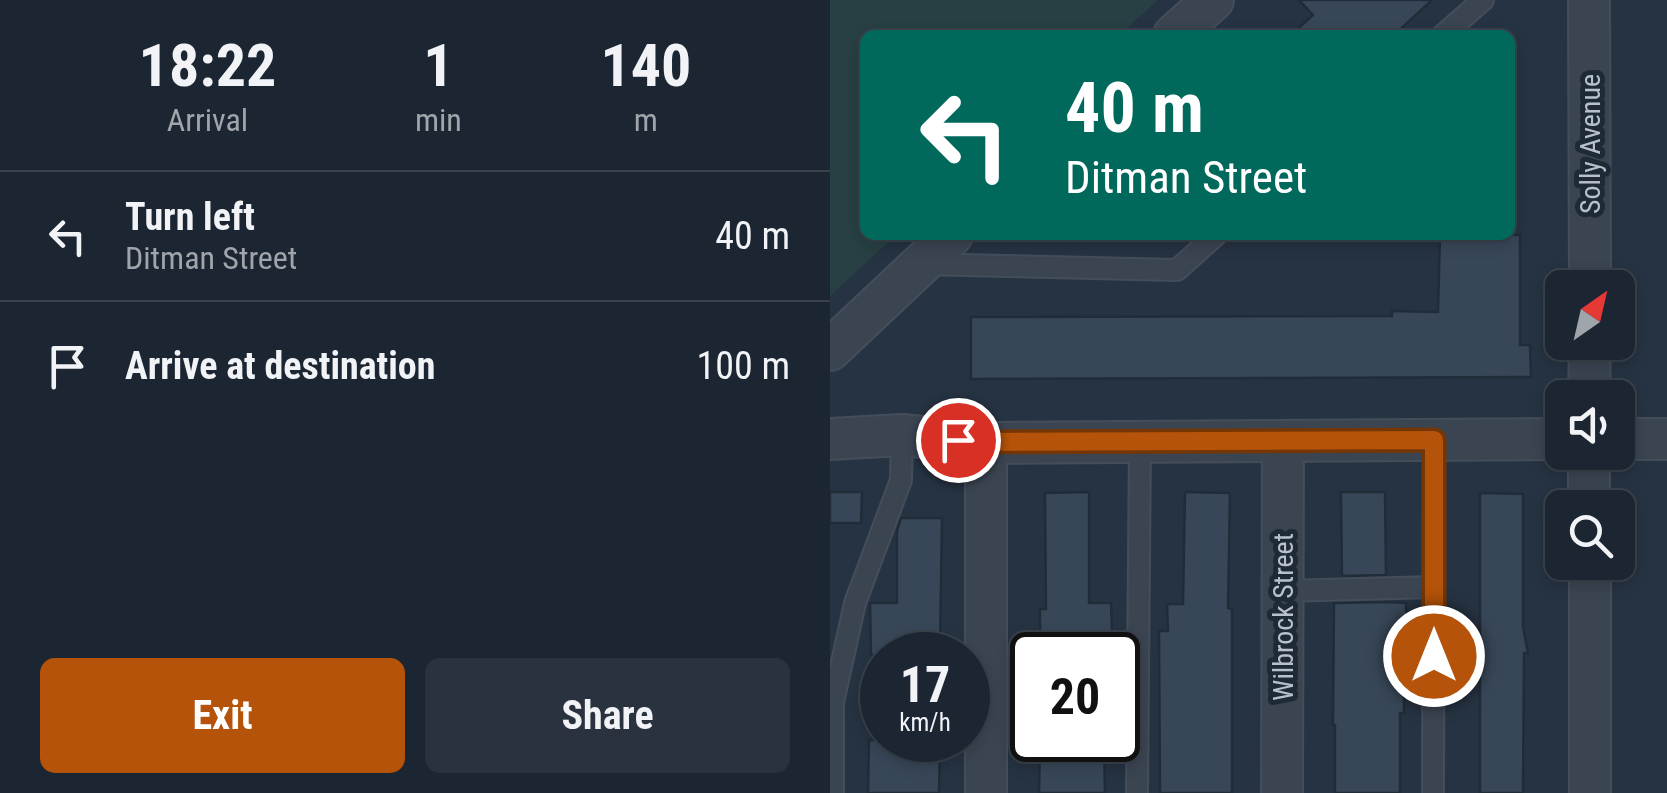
<!DOCTYPE html>
<html lang="en">
<head>
<meta charset="utf-8">
<style>
	:root { --surface:#1c2632; --page:#29323e; --text:#f1f3f6; --muted:#a0a5ac; --line:#3a434d; --accent:#b45309 }
	body { margin:0; font-family:"Roboto Condensed",sans-serif; background:var(--page); color:var(--text); height:100vh; display:flex; flex-direction:column; font-size:38px; white-space:nowrap }
	* { box-sizing:border-box; margin:0 }
	p { font-size:32px; color:var(--muted) }
	.icon { flex:none; width:55px; height:55px; fill:none; stroke:currentColor; stroke-width:2; stroke-linecap:round; stroke-linejoin:round }
	.map { position:relative; flex:1; overflow:hidden }
	.details { display:flex; flex-direction:column; background:var(--surface); width:830px }
	.details>* { flex:none }
	.banner { position:absolute; left:30px; top:30px; width:655px; height:210px; border-radius:15px; box-shadow:0 5px 15px #0003,0 0 0 2px var(--line); background:#00695c; color:#fff; overflow:hidden }
	.needle { width:65px; rotate:34deg }
	.fabs { position:absolute; left:715px; top:270px; display:grid; gap:20px }
	.fabs a { display:grid; place-items:center; width:90px; height:90px; border-radius:15px; background:var(--surface); box-shadow:0 5px 15px #0003,0 0 0 2px var(--line); font-size:50px }
	.speed { position:absolute; left:30px; top:632px; display:flex; gap:20px; font-size:50px; font-weight:700; text-align:center }
	.speed>* { display:grid; place-content:center; width:130px; height:130px; border-radius:50%; background:var(--surface); box-shadow:0 5px 15px #0003,0 0 0 2px var(--line); line-height:1 }
	.speed small { font-size:25px; font-weight:400 }
	.speed .limit { border:5px solid #111; border-radius:15px; background:#fff; color:#111 }
	.pin { position:absolute; display:grid; place-items:center; width:85px; height:85px; color:#fff; margin:-42px; border:5px solid #fff; border-radius:50%; box-shadow:0 2px 10px #0007 }
	.me { position:absolute; width:110px; margin:-55px; rotate:0deg; stroke-linejoin:round; filter:drop-shadow(0 0 8px #0008) }
	.turn { display:flex; align-items:center; gap:35px; height:210px; padding:0 40px; font-size:45px }
	.turn .icon { width:130px; height:130px; stroke-width:2.5 }
	.turn b { display:block; font-size:70px; line-height:85px }
	.eta { display:flex; justify-content:space-evenly; align-items:center; height:170px; text-align:center }
	.eta b { font-size:60px; font-weight:700; line-height:70px }
	.cta { display:flex; gap:20px; margin-top:auto; padding:20px 40px }
	.cta a { flex:1; height:115px; border-radius:15px; background:var(--accent); color:#fff; font-size:40px; font-weight:700; line-height:115px; text-align:center }
	.cta a+a { background:var(--page); color:var(--text) }
	ul { padding:0; list-style:none }
	li { display:flex; align-items:center; gap:30px; height:130px; padding:0 40px; border-top:2px solid var(--line) }
	li div { flex:1 }
	li b { display:block; font-size:38px }
	li em { font-style:normal }
	main { display:flex; flex:1; min-height:0 }
	.map>svg:first-child { display:block }
	.green { fill:#284043 }
	.building { fill:#384758; stroke:#212c39; stroke-width:2.5 }
	.lines { fill:none; stroke-linecap:round; stroke-linejoin:round }
	.lane-casing { stroke:#444e5b; stroke-width:24 }
	.street-casing { stroke:#444e5b; stroke-width:44 }
	.lane { stroke:#3b4552; stroke-width:20 }
	.street { stroke:#3b4552; stroke-width:40 }
	.route-casing { stroke:#753606; stroke-width:25 }
	.route { stroke:#b45309; stroke-width:18 }
	.labels { text-anchor:middle; stroke-width:10; stroke-linejoin:round; paint-order:stroke }
	.street-label { font-size:28px; fill:#b8c0cc; stroke:#1f2a37 }
</style>
</head>
<body>
<main>
<section class="details">
<div class="eta">
<div><b>18:22</b><p>Arrival</p></div>
<div><b>1</b><p>min</p></div>
<div><b>140</b><p>m</p></div>
</div>
<ul>
<li><svg class="icon" aria-label="left" viewBox="0 0 24 24"><path d="M17 20v-9H6M10 6l-5 5 5 5"/></svg><div><b>Turn left</b><p>Ditman Street</p></div><em>40 m</em></li>
<li><svg class="icon" aria-label="arrive" viewBox="0 0 24 24"><path d="M6 21V4h12l-3 4 3 4H6"/></svg><div><b>Arrive at destination</b></div><em>100 m</em></li>
</ul>
<div class="cta"><a>Exit</a><a>Share</a></div>
</section>
<div class="map">
<svg width="837" height="793" viewBox="0 0 837 793">
	<rect width="100%" height="100%" fill="#263342"/>
	<polygon class="green" points="0,0 328,0 289,35 35,35 35,235 66,235 0,296"/>
	<g class="building">
		<polygon points="469,0 602,0 564,35 461,35 483,15"/>
		<polygon points="610,235 690,235 690,345 700,345 701,377 141,379 141,317 562,316 562,311 608,312"/>
		<polygon points="0,492 32,492 31,523 0,523"/>
		<polygon points="259,492 259,603 281,603 283,655 222,655 222,647 210,647 210,609 216,609 215,493"/>
		<polygon points="355,492 400,493 398,608 402,609 402,793 330,793 329,631 338,631 337,604 353,604"/>
		<polygon points="511,492 555,492 556,575 512,576"/>
		<polygon points="650,493 693,494 693,627 698,653 694,653 693,793 650,793"/>
		<polygon points="71,518 112,518 110,647 97,648 98,655 41,655 40,603 67,603 67,531"/>
		<polygon points="556,602 576,603 577,630 564,629 565,686 574,686 574,713 570,713 570,793 505,793 505,725 503,725 504,603"/>
		<polygon points="39,740 110,740 109,793 38,793"/>
		<polygon points="210,740 274,740 275,793 209,793"/>
	</g>
	<g class="lines">
		<defs>
			<g id="lane">
				<polyline points="613,35 653,0"/>
				<polyline points="92,264 347,270 386,235"/>
				<polyline points="453,591 604,587"/>
				<polyline points="3,793 3,703 25,603 71,480 72,435"/>
				<polyline points="307,793 310,442"/>
				<polyline points="603,793 604,440"/>
			</g>
			<g id="street">
				<polyline points="759,0 760,288"/>
				<polyline points="344,35 383,0"/>
				<polyline points="0,350 122,235"/>
				<polyline points="759,398 760,342"/>
				<polyline points="0,439 72,435 156,443 732,439"/>
				<polyline points="788,439 837,439"/>
				<polyline points="759,452 759,508"/>
				<polyline points="760,562 760,793"/>
				<polyline points="156,793 156,443"/>
				<polyline points="452,793 453,441"/>
			</g>
		</defs>
		<use href="#lane" class="lane-casing"/>
		<use href="#street" class="street-casing"/>
		<use href="#lane" class="lane"/>
		<use href="#street" class="street"/>
	</g>
	<g class="lines">
		<defs>
			<polyline id="route" points="128,440 156,442 604,440 604,656"/>
		</defs>
		<use href="#route" class="route-casing"/>
		<use href="#route" class="route"/>
	</g>
	<g class="labels">
		<g class="street-label">
			<text transform="translate(760 144) rotate(-90)" y="10">Solly Avenue</text>
			<text transform="translate(453 617) rotate(-90)" y="10">Wilbrock Street</text>
		</g>
	</g>
</svg>
<div class="fabs">
<a><svg class="needle" viewBox="-14 -14 28 28"><path d="M0-13l5 13h-10z" fill="#e53935"/><path d="M0 13l5-13h-10z" fill="#a0a5ac"/></svg></a>
<a><svg class="icon" aria-label="sound" viewBox="0 0 24 24"><path d="M4 9h4l5-4v14l-5-4H4zM17 9q2 3 0 6"/></svg></a>
<a><svg class="icon" aria-label="search" viewBox="0 0 24 24"><circle cx="10" cy="10" r="6"/><path d="M15 15l6 6"/></svg></a>
</div>
<div class="speed"><div>17<small>km/h</small></div><div class="limit">20</div></div>
<div class="pin" style="left:128px;top:440px;background:#d93025"><svg class="icon" aria-label="arrive" viewBox="0 0 24 24"><path d="M6 21V4h12l-3 4 3 4H6"/></svg></div>
<svg class="me" style="left:604px;top:656px" viewBox="-20 -20 40 40"><circle r="17" fill="#b45309" stroke="#fff" stroke-width="3"/><path d="M0-11L8 9 0 5-8 9z" fill="#fff"/></svg>
<div class="banner">
<div class="turn"><svg class="icon" aria-label="left" viewBox="0 0 24 24"><path d="M17 20v-9H6M10 6l-5 5 5 5"/></svg><div><b>40 m</b>Ditman Street</div></div>
</div>
</div>
</main>
</body>
</html>
